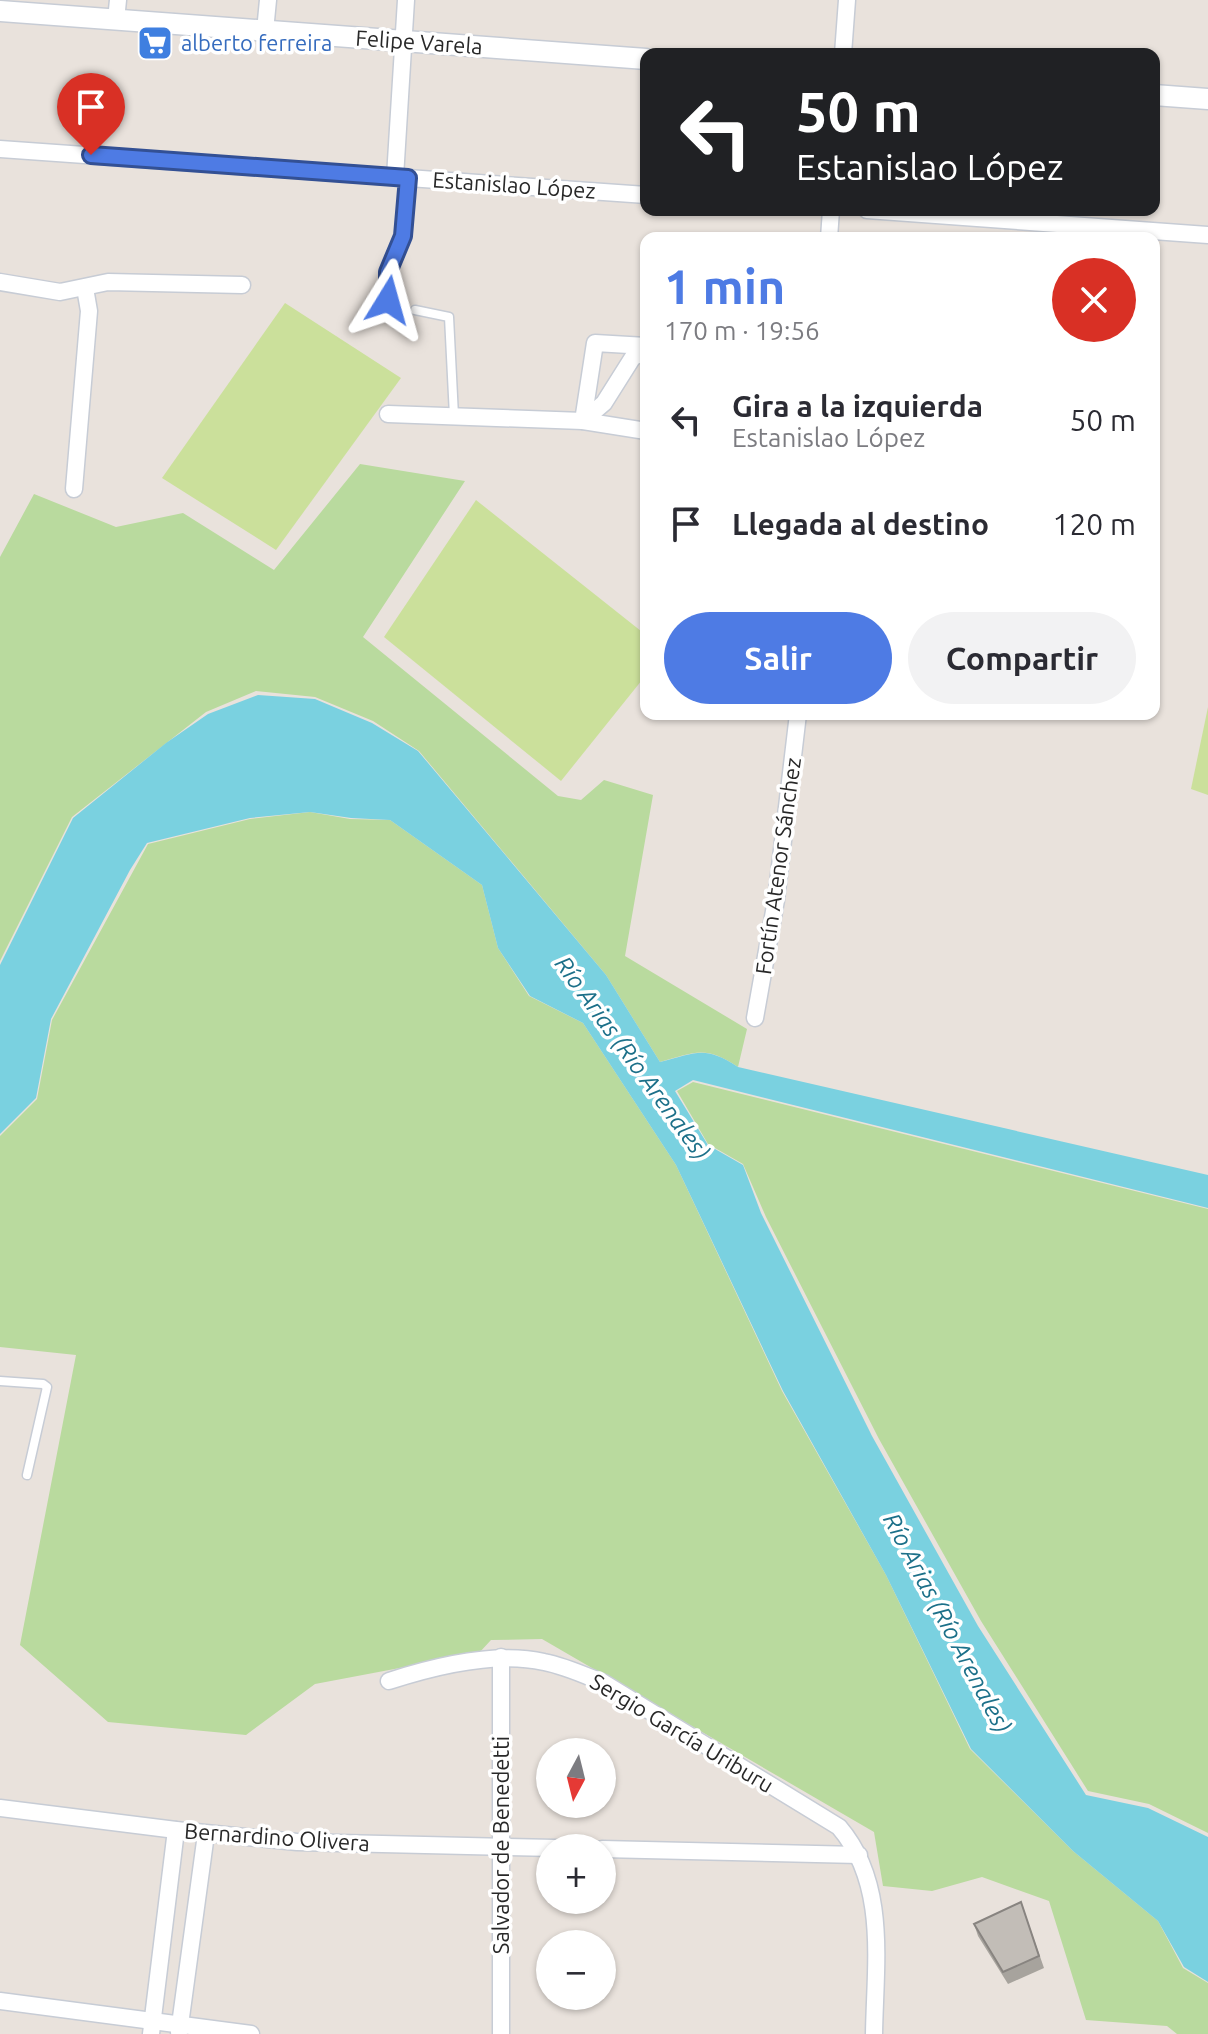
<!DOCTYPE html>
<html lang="es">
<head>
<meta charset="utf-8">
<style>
	:root { --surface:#fff; --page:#f2f2f3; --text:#2b2b33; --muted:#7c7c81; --accent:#4e7be4 }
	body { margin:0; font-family:Ubuntu,sans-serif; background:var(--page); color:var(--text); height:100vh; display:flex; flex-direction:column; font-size:30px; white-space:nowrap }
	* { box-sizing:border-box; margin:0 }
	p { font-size:26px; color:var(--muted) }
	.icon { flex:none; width:44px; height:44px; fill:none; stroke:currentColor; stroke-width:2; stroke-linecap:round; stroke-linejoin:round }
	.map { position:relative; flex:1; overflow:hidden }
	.details { position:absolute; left:640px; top:232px; width:520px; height:488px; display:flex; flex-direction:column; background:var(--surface); border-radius:16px; box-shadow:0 2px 6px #0004 }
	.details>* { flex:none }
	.guide { position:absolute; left:640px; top:48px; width:520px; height:168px; border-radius:16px; box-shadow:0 2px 6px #0004; background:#202124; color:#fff; overflow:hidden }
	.needle { width:52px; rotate:187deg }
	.tools { position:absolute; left:536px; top:1738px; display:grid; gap:16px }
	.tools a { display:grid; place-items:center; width:80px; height:80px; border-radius:50%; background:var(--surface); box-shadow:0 2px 6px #0004; font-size:40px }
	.pin { position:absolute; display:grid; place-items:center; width:68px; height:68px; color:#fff; margin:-82px -34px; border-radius:50% 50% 50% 0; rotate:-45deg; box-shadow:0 0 8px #0007 }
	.pin .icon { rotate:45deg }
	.me { position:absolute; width:88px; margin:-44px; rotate:8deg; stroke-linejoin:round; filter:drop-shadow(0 0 6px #0008) }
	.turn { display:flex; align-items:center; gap:28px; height:168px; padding:0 24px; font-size:36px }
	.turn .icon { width:104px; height:104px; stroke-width:2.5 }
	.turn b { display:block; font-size:56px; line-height:68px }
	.round { display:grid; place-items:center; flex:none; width:84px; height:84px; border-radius:42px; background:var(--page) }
	.headline { display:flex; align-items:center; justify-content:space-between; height:136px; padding:0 24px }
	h1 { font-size:48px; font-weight:700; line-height:60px; color:var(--accent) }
	.button { display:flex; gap:16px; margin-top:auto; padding:16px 24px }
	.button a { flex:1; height:92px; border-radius:48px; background:var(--accent); color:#fff; font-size:32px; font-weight:700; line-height:92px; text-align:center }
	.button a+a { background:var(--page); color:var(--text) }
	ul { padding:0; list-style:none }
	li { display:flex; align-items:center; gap:24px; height:104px; padding:0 24px }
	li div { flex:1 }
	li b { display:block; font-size:30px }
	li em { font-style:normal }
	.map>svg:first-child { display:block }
	.green { fill:#b9da9e }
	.pitch { fill:#cbe09b }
	.water { fill:#7ad1e0 }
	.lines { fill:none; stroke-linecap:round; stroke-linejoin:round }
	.service-casing { stroke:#c7ccd5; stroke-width:11 }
	.minor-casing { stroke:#c7ccd5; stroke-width:19 }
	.tertiary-casing { stroke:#c7ccd5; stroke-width:23 }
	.service { stroke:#fff; stroke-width:8 }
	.minor { stroke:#fff; stroke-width:16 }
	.tertiary { stroke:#fff; stroke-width:20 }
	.wall { fill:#a7a39d }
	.building { fill:#c2bdb7; stroke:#888480; stroke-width:2 }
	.route-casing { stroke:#335094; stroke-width:20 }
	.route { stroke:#4e7be4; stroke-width:14 }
	.labels { text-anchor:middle; stroke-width:7; stroke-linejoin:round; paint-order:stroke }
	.street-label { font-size:22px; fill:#282828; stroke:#fff }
	.shop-label { font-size:22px; fill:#366cbe; stroke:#fff; text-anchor:start }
	.water-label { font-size:24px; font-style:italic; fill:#1c7089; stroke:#fff }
</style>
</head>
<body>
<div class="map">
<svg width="1208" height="2034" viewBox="0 0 1208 2034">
	<rect width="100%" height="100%" fill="#e9e2dc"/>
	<g class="green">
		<path d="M360,464L465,481L363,637L558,796L581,800L604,780L653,795L625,956L747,1029L738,1067C705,1045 696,1052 660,1062L606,975L419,751L373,721L315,697L256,691L206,712L72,817L0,961V557L34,494L116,527L183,513L274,570Z"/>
		<polygon points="310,812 350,819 390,820 482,885 498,948 529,996 583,1023 676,1165 782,1391 886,1575 970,1749 1073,1851 1158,1921 1183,1968 1208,1983 1208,2034 1177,2034 1167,2026 1086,2020 1049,1901 982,1877 932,1891 883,1886 874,1832 542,1639 491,1640 479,1653 315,1684 246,1735 108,1722 20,1645 76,1355 0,1347 0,1136 37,1099 52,1020 148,844 250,819"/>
		<polygon points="693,1082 1208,1209 1208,1833 1149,1804 1088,1791 981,1621 879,1439 766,1217 743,1164 708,1144 677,1091"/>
	</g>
	<g class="pitch">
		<polygon points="285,303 401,378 276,550 162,478"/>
		<polygon points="476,500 646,635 646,675 561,781 384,637"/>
		<polygon points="1208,707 1208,795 1191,789"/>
	</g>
	<path class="water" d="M258,695L315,699L372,723L418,751L606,975L660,1062C697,1053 704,1045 738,1067L1208,1175V1208L693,1080L675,1091L708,1145L743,1165L761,1213L872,1436L978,1626L1086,1795L1148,1808L1208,1837V1982L1184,1967L1158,1921L1073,1851L971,1749L886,1575L783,1391L676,1165L583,1023L530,996L498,948L482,885L390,820L351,818L310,812L250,818L147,843L130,870L51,1019L36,1098L0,1134V965L73,818L166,743L208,714Z"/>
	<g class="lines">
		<defs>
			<g id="service">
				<polyline points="388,300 388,272 403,236 408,178"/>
				<polyline points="415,310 449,317 454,416"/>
				<polyline points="0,1381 43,1384 47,1387 27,1475"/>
			</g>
			<g id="minor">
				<polyline points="116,20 118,0"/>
				<polyline points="265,31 268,0"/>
				<polyline points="843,54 847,0"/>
				<polyline points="0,149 646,195"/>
				<polyline points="395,177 406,0"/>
				<polyline points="867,210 1208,235"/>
				<polyline points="829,238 831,210"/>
				<polyline points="0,282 60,292 108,282 242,285"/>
				<polyline points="646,346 595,343 583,421 646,431"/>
				<polyline points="388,414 583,421 604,403 633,357 646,352"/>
				<polyline points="74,489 89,311 85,288"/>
				<polyline points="755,1018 776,900 798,714"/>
				<path d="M389,1681C435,1666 496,1651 544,1662C565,1666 584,1675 604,1683L839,1827C888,1884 875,1964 874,2034"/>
				<polyline points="0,1808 176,1830 297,1842 556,1848"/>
				<polyline points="602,1849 859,1855"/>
				<polyline points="0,2001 251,2034"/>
				<polyline points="179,2032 206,1834"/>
				<polyline points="151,2034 176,1830"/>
				<polyline points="501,2034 501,1657"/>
			</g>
			<g id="tertiary">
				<polyline points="0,11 646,59"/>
				<polyline points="1154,95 1208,99"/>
			</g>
		</defs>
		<use href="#service" class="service-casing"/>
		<use href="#minor" class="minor-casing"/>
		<use href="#tertiary" class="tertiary-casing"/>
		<use href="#service" class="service"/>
		<use href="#minor" class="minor"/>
		<use href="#tertiary" class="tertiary"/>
	</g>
	<polygon class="wall" points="1021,1902 1044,1968 1008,1984 978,1936 974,1924"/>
	<polygon class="building" points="1021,1902 1039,1956 1003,1972 974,1924"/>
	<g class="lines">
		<defs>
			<polyline id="route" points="91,155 408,178 403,236 388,272 388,300"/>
		</defs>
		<use href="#route" class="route-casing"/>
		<use href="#route" class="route"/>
	</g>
	<defs>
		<symbol id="supermarket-square" viewBox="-11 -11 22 22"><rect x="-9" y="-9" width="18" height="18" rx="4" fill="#3f7fe0" stroke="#fff"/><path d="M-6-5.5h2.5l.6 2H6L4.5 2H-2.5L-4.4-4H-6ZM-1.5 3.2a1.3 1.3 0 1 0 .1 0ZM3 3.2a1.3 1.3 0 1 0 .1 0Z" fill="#fff"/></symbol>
	</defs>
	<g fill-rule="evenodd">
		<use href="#supermarket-square" x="135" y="23" width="40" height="40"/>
	</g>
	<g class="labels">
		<g class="street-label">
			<text transform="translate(419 42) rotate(4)" y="8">Felipe Varela</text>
			<text transform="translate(514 185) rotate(4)" y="8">Estanislao López</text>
			<text transform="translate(778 866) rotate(-82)" y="8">Fortín Atenor Sánchez</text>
			<text transform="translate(682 1733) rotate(31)" y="8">Sergio García Uriburu</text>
			<text transform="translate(277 1837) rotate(4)" y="8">Bernardino Olivera</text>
			<text transform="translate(501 1845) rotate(-90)" y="8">Salvador de Benedetti</text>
		</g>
		<g class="shop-label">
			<text x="181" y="51">alberto ferreira</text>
		</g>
		<g class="water-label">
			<text transform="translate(632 1058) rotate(54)" y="8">Río Arias (Río Arenales)</text>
			<text transform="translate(947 1623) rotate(62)" y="8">Río Arias (Río Arenales)</text>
		</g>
	</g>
</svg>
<div class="tools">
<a><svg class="needle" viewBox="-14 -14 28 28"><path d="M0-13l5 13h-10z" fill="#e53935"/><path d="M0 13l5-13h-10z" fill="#7c7c81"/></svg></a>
<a>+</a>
<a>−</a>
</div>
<div class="pin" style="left:91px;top:155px;background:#d93025"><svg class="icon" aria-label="arrive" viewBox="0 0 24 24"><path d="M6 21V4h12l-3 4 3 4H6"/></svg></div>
<svg class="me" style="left:388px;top:300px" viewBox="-20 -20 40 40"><path d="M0-17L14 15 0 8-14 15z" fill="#4e7be4" stroke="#fff" stroke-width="4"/></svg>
<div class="guide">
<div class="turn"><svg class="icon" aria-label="left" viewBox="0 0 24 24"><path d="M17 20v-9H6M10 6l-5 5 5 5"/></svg><div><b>50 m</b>Estanislao López</div></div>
</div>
<section class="details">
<div class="headline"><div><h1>1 min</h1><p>170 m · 19:56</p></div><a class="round" style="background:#d93025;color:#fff"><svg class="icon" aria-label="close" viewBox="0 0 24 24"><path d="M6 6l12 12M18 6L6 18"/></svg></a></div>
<ul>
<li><svg class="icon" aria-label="left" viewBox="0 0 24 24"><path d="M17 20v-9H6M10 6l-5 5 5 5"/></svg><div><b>Gira a la izquierda</b><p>Estanislao López</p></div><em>50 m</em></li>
<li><svg class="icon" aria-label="arrive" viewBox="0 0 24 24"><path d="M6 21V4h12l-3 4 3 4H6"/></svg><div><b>Llegada al destino</b></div><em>120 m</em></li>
</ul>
<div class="button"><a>Salir</a><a>Compartir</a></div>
</section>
</div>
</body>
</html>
